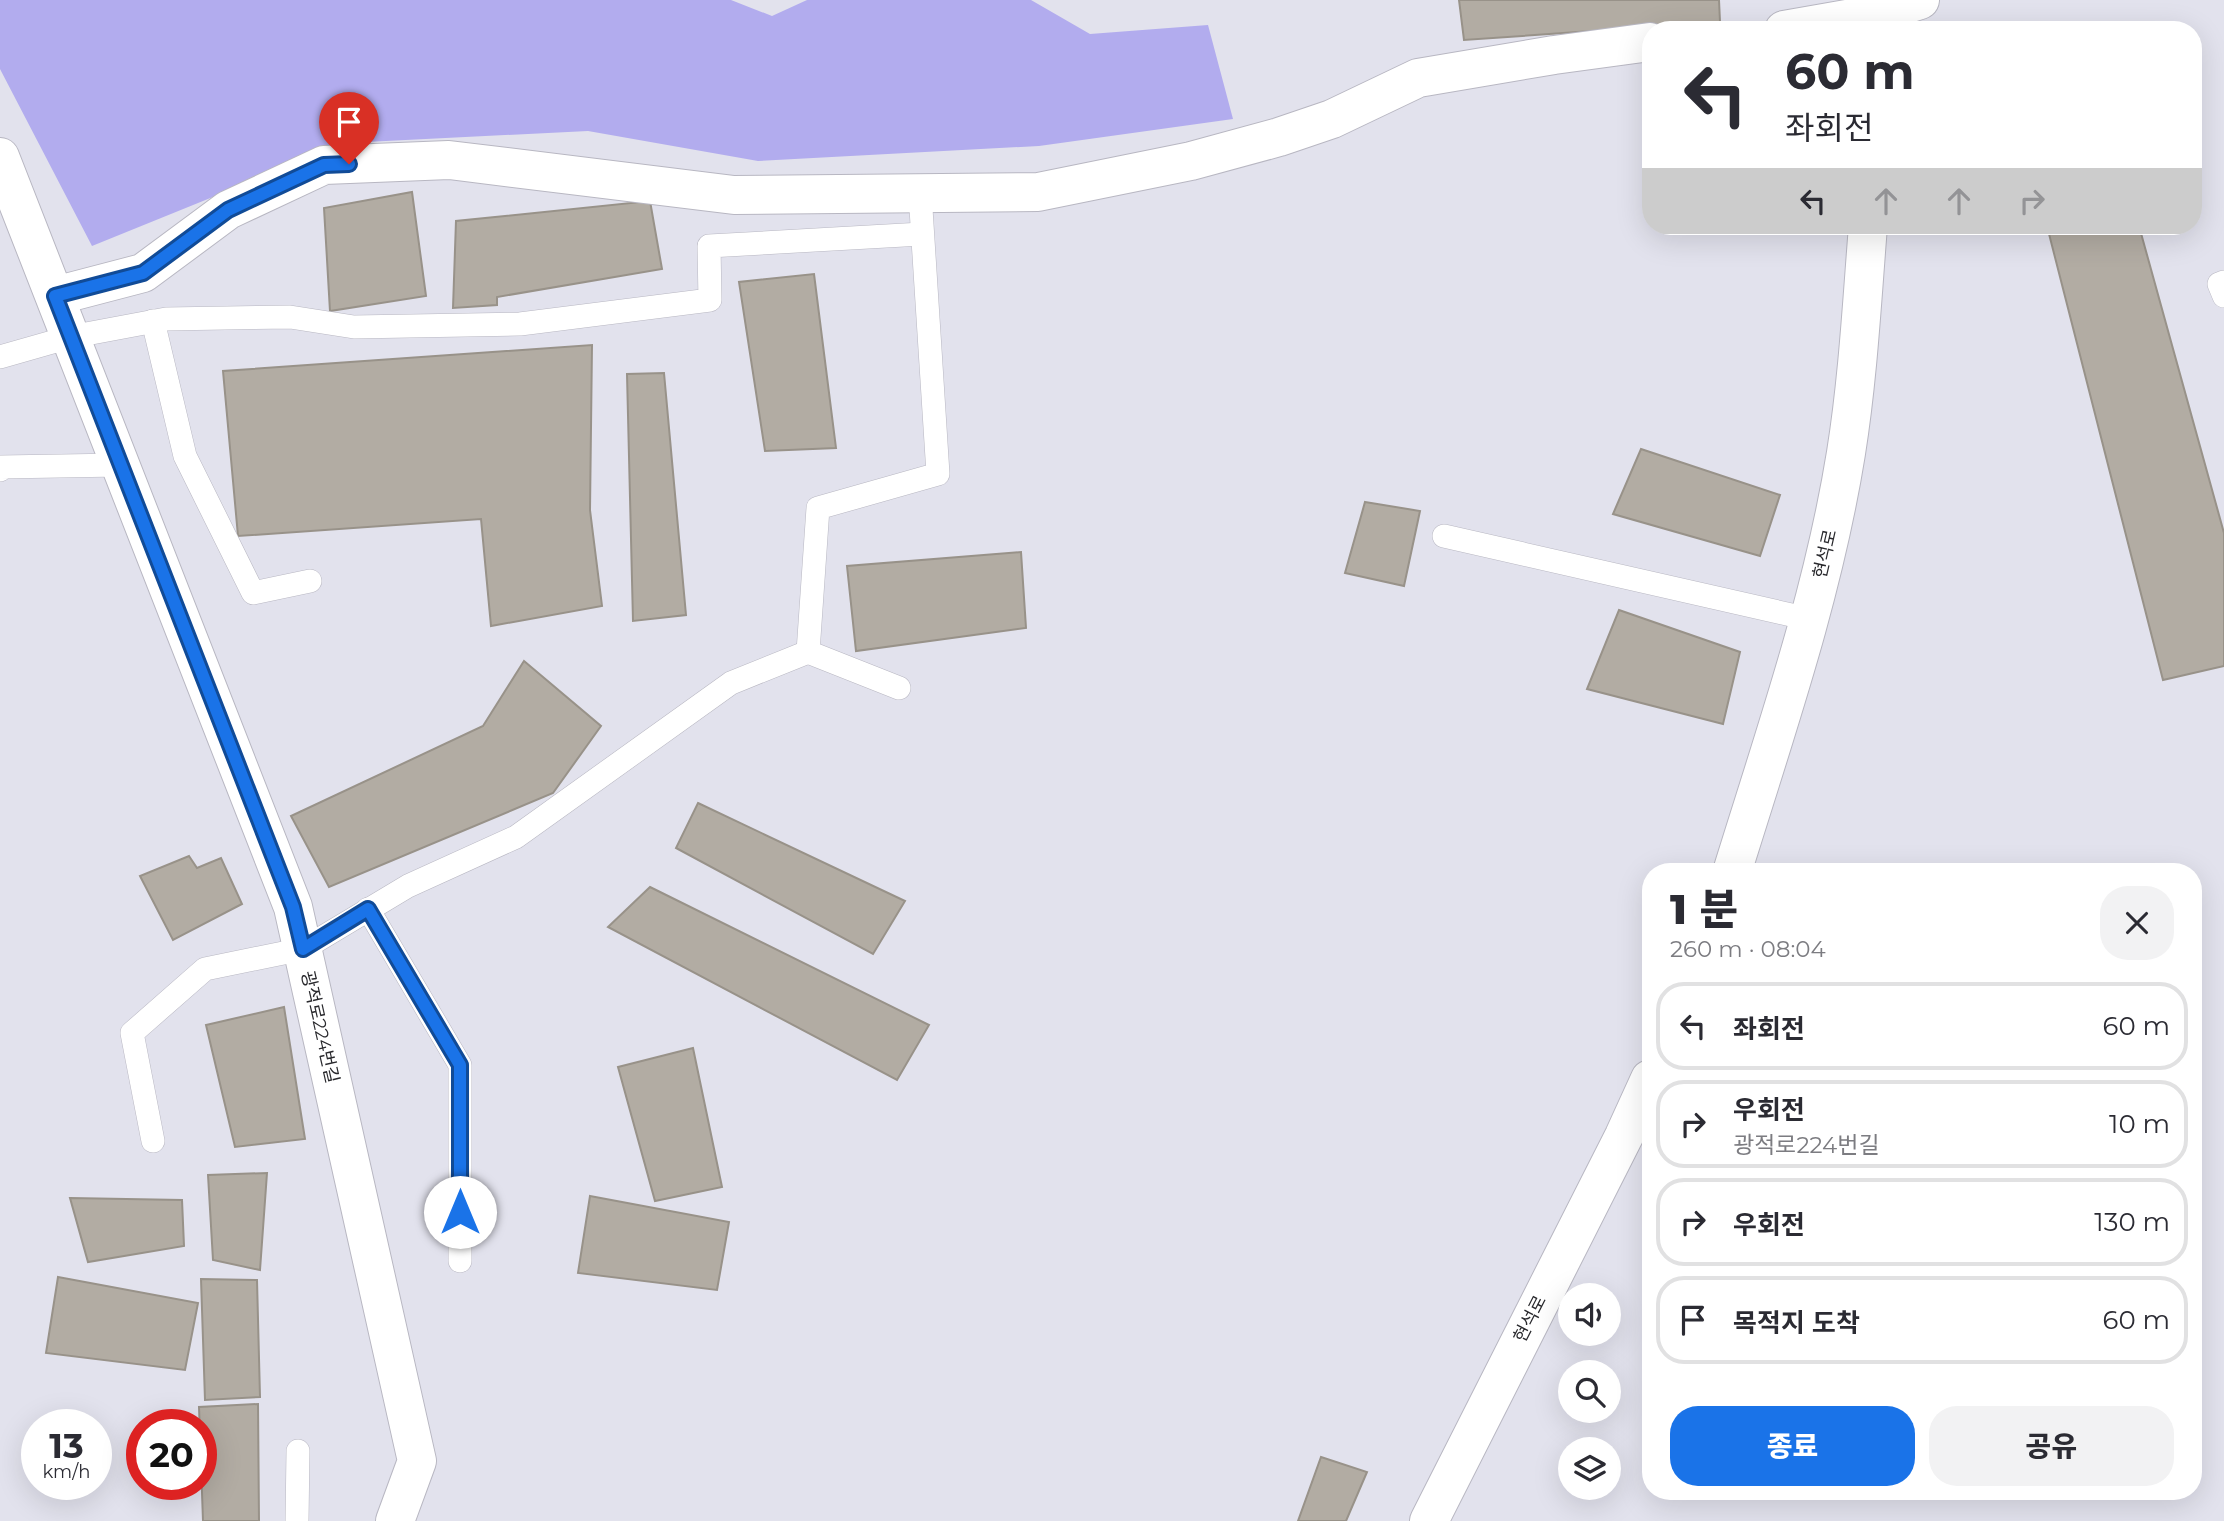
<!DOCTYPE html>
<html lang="ko">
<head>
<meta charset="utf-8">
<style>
	:root { --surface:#fff; --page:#f2f2f3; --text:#2b2b33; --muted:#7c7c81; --line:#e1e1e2; --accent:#1a73e8 }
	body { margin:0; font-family:Montserrat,"Noto Sans KR",sans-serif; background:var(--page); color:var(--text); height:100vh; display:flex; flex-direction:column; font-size:26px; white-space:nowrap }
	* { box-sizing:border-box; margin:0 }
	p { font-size:23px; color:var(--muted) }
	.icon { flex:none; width:38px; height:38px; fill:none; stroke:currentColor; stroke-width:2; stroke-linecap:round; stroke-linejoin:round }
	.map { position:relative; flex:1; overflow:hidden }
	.details { position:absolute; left:1642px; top:863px; width:560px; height:637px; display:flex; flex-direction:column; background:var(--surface); border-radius:28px; box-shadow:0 7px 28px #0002 }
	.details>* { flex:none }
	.guide { position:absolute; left:1642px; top:21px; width:560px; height:214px; border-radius:28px; box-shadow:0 7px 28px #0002; background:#fff; color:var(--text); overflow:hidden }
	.buttons { position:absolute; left:1558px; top:1283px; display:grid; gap:14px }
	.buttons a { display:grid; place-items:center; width:63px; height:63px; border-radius:50%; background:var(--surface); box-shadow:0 7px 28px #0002; font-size:35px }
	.speed { position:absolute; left:21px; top:1409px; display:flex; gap:14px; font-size:35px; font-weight:700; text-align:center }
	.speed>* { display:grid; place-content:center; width:91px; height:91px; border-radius:50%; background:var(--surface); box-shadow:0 7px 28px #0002; line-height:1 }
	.speed small { font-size:18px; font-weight:400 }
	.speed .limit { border:10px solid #d22; background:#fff; color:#111 }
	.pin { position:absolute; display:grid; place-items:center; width:60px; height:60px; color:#fff; margin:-72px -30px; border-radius:50% 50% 50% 0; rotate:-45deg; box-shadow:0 0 7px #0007 }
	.pin .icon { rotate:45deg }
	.me { position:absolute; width:77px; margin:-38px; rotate:0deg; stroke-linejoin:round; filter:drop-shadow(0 0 5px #0008) }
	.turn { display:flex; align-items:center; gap:24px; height:147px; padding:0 28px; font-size:32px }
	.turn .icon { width:91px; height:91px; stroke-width:2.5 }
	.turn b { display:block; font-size:49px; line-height:60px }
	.lanes { display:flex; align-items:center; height:66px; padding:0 28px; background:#0003; justify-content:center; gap:35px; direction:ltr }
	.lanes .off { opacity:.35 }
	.round { display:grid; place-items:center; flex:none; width:74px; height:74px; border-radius:28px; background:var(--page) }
	.head { display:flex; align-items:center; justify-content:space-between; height:119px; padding:0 28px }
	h1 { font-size:42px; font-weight:800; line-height:52px }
	.primary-button { display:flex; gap:14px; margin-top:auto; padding:14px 28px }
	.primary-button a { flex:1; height:80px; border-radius:28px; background:var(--accent); color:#fff; font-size:28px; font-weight:800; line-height:80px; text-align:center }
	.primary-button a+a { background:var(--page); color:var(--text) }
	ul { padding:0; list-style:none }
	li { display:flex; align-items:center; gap:21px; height:88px; margin:0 14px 10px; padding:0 14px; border:4px solid var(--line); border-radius:28px }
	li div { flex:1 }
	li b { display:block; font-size:26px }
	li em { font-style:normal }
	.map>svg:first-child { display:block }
	.green { fill:#b2acee }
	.building { fill:#b2aca3; stroke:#989289; stroke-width:2 }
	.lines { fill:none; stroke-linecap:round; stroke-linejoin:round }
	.service-casing { stroke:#b8b7c2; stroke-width:24 }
	.minor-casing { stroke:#b8b7c2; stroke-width:40 }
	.tertiary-casing { stroke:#b8b7c2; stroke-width:40 }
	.service { stroke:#fff; stroke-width:23 }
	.minor { stroke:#fff; stroke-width:38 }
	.tertiary { stroke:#fff; stroke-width:38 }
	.route-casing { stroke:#114b97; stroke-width:18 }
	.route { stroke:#1a73e8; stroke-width:12 }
	.labels { text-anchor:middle; stroke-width:6; stroke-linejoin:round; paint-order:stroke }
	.street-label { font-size:18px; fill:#29292d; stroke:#fff }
</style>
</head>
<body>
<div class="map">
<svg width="2224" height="1521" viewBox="0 0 2224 1521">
	<rect width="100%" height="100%" fill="#e2e2ed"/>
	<polygon class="green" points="0,0 731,0 772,16 807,0 1031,0 1090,34 1208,25 1233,119 1039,146 758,161 588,131 346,143 92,246 0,69"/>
	<g class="building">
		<polygon points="1459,0 1719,0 1720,22 1464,40"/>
		<polygon points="412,192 426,296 330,311 324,208"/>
		<polygon points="650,201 662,269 497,297 497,305 453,308 456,221"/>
		<polygon points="2047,226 2139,226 2224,533 2224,666 2163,680"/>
		<polygon points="814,274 836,448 765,451 739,282"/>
		<polygon points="592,345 590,510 602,606 491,626 481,519 238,536 223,371"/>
		<polygon points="664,373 686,615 633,621 627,374"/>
		<polygon points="1641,449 1780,495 1760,556 1613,514"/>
		<polygon points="1365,502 1420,511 1404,586 1345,573"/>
		<polygon points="1021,552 1026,628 856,651 847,566"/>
		<polygon points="1619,610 1740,652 1723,724 1587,689"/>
		<polygon points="524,661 601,726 553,793 329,887 291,816 483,726"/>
		<polygon points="698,803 905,901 873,954 676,848"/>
		<polygon points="189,856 197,868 221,858 242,904 173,940 140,876"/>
		<polygon points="650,887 929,1025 897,1080 608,927"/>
		<polygon points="284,1007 305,1139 235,1147 206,1025"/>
		<polygon points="693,1048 722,1187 655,1201 618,1067"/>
		<polygon points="267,1173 260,1270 213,1260 208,1175"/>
		<polygon points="590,1196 729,1222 717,1290 578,1273"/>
		<polygon points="70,1198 182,1200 184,1246 88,1262"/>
		<polygon points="58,1277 198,1303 185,1370 46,1353"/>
		<polygon points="201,1279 257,1280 260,1397 205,1400"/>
		<polygon points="258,1404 259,1521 203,1521 199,1407"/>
		<polygon points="1321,1457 1367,1472 1346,1521 1298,1521"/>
	</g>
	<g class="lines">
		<defs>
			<g id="service">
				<polyline points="2224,282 2219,284 2224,296"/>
				<polyline points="153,321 185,456 253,593 310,581"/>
				<polyline points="0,357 70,337 166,319 290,317 354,327 520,324 710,300 709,246 922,234"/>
				<polyline points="0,470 1,467 120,465"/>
				<polyline points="1444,536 1809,619"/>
				<polyline points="899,688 808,652 818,508 938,474 920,193"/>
				<polyline points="368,909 460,1065 460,1261"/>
				<polyline points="153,1141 132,1033 205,969 303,949 408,886 516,837 731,683 808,652"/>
				<polyline points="297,1521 298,1451"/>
			</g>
			<g id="minor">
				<polyline points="1784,30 1875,14 1920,0"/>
				<polyline points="0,157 293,907 417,1461 395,1521"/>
				<polyline points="55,296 143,273 228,210 324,165 449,160 734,195 1038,192 1191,161 1279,137 1332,119 1418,78 1554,55 1650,42"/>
			</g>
			<g id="tertiary">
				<polyline points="1875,30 1876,0"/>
				<path d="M1732,872C1775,733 1823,596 1846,453C1858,378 1862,301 1868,226"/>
				<polyline points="1429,1521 1624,1136 1650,1079"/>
			</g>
		</defs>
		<use href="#service" class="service-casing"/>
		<use href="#minor" class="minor-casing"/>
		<use href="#tertiary" class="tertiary-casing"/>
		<use href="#service" class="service"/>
		<use href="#minor" class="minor"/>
		<use href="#tertiary" class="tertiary"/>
	</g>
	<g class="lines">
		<defs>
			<polyline id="route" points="349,164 324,165 228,210 143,273 55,296 293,907 303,949 368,909 460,1065 460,1212"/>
		</defs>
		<use href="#route" class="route-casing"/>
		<use href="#route" class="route"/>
	</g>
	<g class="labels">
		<g class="street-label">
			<text transform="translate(1825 554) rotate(-77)" y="6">현석로</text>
			<text transform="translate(320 1027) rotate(77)" y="6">광적로224번길</text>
			<text transform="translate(1530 1319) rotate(-63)" y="6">현석로</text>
		</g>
	</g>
</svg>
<div class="buttons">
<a><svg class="icon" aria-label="sound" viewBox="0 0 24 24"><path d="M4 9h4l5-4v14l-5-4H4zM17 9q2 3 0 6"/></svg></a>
<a><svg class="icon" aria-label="search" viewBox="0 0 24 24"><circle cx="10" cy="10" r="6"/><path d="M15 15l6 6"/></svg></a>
<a><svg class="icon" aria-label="layers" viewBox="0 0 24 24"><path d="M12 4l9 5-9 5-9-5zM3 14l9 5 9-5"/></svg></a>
</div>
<div class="speed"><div>13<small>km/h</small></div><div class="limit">20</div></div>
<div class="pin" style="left:349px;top:164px;background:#d93025"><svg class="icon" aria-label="arrive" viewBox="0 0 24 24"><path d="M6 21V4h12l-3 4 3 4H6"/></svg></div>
<svg class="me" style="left:460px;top:1212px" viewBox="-20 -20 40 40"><circle r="19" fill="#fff"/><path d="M0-13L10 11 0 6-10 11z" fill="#1a73e8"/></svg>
<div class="guide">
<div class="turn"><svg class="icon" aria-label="left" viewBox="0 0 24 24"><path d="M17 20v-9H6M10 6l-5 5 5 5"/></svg><div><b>60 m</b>좌회전</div></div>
<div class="lanes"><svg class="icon" aria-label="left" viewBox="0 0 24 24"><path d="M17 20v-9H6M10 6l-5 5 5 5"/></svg><svg class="icon off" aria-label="ahead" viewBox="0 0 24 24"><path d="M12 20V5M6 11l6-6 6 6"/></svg><svg class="icon off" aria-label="ahead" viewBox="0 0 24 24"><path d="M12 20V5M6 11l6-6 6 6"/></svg><svg class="icon off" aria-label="right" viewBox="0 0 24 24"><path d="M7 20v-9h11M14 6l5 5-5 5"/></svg></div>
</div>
<section class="details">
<div class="head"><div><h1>1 분</h1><p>260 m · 08:04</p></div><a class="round"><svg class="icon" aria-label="close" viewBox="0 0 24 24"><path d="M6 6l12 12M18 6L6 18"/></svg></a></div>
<ul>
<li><svg class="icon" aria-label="left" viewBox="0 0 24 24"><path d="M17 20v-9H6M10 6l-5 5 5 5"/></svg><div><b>좌회전</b></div><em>60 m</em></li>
<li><svg class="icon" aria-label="right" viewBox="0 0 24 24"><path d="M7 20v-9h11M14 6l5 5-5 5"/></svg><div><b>우회전</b><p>광적로224번길</p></div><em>10 m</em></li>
<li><svg class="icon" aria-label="right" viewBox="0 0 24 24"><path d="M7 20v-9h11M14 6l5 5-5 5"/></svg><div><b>우회전</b></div><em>130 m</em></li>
<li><svg class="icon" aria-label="arrive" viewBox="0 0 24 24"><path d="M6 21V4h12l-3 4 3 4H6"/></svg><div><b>목적지 도착</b></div><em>60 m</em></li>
</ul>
<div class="primary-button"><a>종료</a><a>공유</a></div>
</section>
</div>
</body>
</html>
